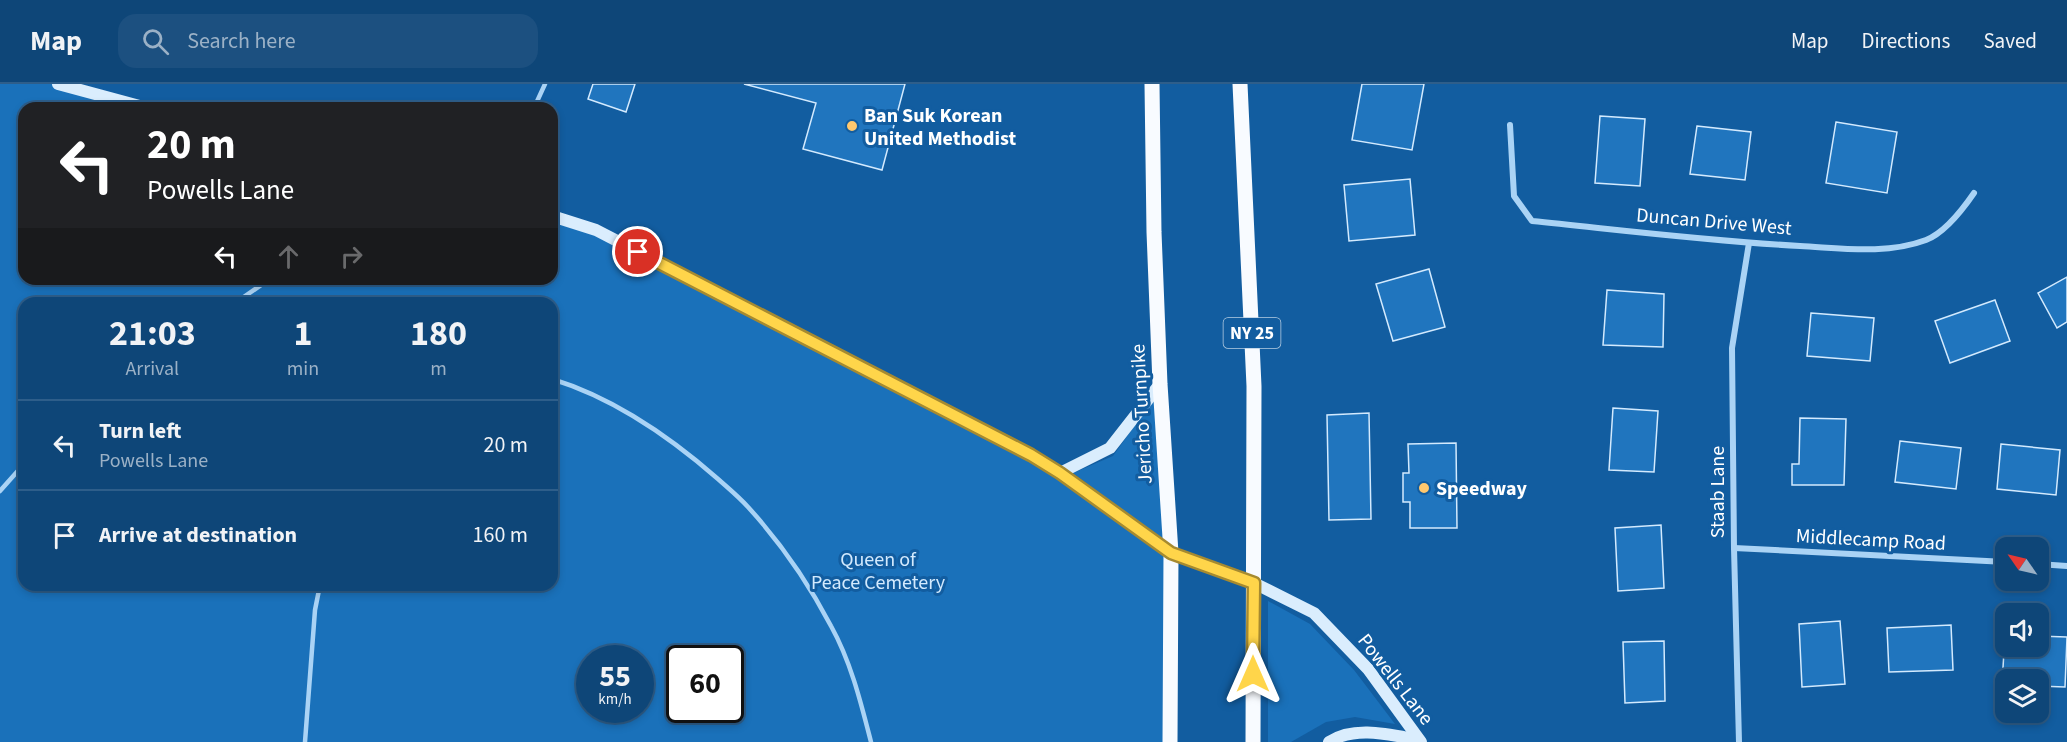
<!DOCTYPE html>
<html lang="en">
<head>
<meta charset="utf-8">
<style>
	:root { --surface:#0e4678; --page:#1c5080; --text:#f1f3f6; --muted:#9bb1c6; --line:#2e5e8a }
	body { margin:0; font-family:"Source Sans 3",sans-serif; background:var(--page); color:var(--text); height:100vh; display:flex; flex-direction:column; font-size:22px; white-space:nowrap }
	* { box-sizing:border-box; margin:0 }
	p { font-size:20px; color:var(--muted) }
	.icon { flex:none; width:33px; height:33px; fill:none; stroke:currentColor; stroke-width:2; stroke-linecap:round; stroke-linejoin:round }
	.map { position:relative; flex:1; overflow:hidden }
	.details { position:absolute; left:18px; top:213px; width:540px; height:294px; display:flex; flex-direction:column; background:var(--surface); border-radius:18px; box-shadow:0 3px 9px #0003,0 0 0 2px var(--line) }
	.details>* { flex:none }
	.hud { position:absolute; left:18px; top:18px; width:540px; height:183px; border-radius:18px; box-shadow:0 3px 9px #0003,0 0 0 2px var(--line); background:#202124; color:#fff; overflow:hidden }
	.needle { width:39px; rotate:304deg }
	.controls { position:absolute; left:1995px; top:453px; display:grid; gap:12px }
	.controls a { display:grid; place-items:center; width:54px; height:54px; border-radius:12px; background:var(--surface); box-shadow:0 3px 9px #0003,0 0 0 2px var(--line); font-size:30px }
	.speed { position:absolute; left:576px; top:561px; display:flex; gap:12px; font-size:30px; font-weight:700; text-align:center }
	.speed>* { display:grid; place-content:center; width:78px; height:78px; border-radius:50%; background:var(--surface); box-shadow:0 3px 9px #0003,0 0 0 2px var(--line); line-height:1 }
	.speed small { font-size:15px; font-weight:400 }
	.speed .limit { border:3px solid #111; border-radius:9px; background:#fff; color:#111 }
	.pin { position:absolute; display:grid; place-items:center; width:51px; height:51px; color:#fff; margin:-26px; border:3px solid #fff; border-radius:50%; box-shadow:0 2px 6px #0007 }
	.me { position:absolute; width:66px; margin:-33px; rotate:0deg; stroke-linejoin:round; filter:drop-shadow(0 0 4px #0008) }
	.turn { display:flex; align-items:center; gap:21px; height:126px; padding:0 30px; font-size:27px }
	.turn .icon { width:78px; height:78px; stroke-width:2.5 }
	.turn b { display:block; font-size:42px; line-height:51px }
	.lanes { display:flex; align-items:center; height:57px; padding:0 30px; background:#0003; justify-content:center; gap:30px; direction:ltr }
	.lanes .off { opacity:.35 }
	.eta { display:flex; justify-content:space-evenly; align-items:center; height:102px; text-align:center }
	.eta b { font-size:36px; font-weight:700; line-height:42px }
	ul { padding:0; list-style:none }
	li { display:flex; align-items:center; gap:18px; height:90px; padding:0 30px; border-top:2px solid var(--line) }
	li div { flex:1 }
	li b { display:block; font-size:22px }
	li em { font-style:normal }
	header { display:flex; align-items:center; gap:36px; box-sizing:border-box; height:84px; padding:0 30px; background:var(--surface); border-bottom:2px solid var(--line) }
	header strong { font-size:28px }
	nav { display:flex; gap:33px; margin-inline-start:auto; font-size:21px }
	.search { width:420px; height:54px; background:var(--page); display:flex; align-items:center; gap:15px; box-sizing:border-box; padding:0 21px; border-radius:18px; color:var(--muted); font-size:22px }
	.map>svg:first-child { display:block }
	.green { fill:#1a71ba; fill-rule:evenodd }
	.building { fill:#2075be; stroke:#d3eafe; stroke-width:1.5 }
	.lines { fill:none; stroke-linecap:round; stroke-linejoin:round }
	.lane { stroke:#aad3f5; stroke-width:4.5 }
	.street { stroke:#aad3f5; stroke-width:6 }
	.secondary { stroke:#daedfd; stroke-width:12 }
	.primary { stroke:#f8fbff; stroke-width:15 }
	.route-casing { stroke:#a68a30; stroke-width:15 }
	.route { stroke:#ffd54a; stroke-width:10 }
	.poi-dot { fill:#ffc86e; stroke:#125da0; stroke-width:2 }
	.labels { text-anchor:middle; stroke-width:6; stroke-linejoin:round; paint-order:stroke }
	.shield { fill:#125da0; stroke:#b8cee2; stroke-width:1.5 }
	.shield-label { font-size:18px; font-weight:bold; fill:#fff }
	.poi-label { font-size:20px; font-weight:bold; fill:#fff; stroke:#125da0; text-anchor:start }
	.street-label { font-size:20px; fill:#fff; stroke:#125da0 }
	.park-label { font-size:20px; fill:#d3eafe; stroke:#125da0 }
</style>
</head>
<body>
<header>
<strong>Map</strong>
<div class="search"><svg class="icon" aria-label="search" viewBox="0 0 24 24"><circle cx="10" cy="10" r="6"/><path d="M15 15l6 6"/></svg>Search here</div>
<nav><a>Map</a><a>Directions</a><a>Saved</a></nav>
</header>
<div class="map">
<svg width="2067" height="658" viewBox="0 0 2067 658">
	<rect width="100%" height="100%" fill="#125da0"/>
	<g class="green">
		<path d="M0,0H58L147,24H24V195H552V132L596,146L1031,371L1171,469L1170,658H0ZM24,219H552V501H24ZM590,574H640V626H590ZM680,574H730V626H680Z"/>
		<polygon points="1156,312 1163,456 1073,389 1113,372"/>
		<polygon points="1268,517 1310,540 1354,586 1395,640 1355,633 1326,638 1291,658 1268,658"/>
	</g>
	<g class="building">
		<polygon points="593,0 635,0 626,28 588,15"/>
		<polygon points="744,0 905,0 882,86 803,65 816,19"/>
		<polygon points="1362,0 1424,0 1412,66 1352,56"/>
		<polygon points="1600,32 1645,35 1640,102 1595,99"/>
		<polygon points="1836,38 1897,48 1887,109 1826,99"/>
		<polygon points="1697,42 1751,48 1745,96 1690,90"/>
		<polygon points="1410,95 1415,151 1349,157 1344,101"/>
		<polygon points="1429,185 1445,243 1393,257 1376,200"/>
		<polygon points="2067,193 2067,238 2057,244 2038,209"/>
		<polygon points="1607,206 1664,210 1663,263 1603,261"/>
		<polygon points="1995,216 2010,257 1950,279 1935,237"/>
		<polygon points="1811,229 1874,234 1870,277 1807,272"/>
		<polygon points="1613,324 1658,327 1654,388 1609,386"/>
		<polygon points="1369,329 1371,435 1329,436 1327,331"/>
		<polygon points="1800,334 1846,335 1844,401 1792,401 1792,380 1799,380"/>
		<polygon points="1900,357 1961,364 1956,405 1895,398"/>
		<polygon points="1456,359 1457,444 1410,444 1410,418 1403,418 1403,389 1409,389 1408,360"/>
		<polygon points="2001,360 2060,366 2056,411 1997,405"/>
		<polygon points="1661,441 1664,504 1618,507 1615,444"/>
		<polygon points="1840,537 1845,600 1802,603 1799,540"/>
		<polygon points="1951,541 1953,586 1889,588 1887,544"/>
		<polygon points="2005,551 2006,562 2038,562 2038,552 2067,553 2065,603 2038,602 2038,596 2006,596 2006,600 2002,600"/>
		<polygon points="1664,557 1665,617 1625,619 1623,558"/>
	</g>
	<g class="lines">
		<g class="lane">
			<polyline points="534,24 545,0"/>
			<polyline points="235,219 270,195"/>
			<path d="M552,295C614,314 669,352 718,395C728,404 739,413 748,423C780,458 809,500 831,542C851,578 861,619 871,658"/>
			<polyline points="0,407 24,380"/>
			<polyline points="305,658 315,526 320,501"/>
		</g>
		<g class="street">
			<path d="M1510,41L1514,112L1532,137C1621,146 1710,157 1800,162C1841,164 1886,171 1926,156C1944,149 1963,125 1974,109"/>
			<polyline points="1734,464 2006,478"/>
			<polyline points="2038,480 2067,482"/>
			<polyline points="1739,658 1734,464 1732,264 1749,159"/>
		</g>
		<g class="secondary">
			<polyline points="58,0 147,24"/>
			<polyline points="552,132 596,146 1031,371 1060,389 1171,469 1254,499 1314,529 1368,585 1421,658"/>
			<polyline points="1060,389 1110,364 1160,300"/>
			<path d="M1329,658C1355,641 1391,651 1419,656"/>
		</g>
		<g class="primary">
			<polyline points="1152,0 1154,148 1160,300 1171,469 1170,658"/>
			<polyline points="1240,0 1254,302 1253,658"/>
		</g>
	</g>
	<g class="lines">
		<defs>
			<polyline id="route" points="638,168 1031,371 1060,389 1171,469 1254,499 1253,590"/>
		</defs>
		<use href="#route" class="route-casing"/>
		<use href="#route" class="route"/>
	</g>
	<g class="poi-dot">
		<circle cx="852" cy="42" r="6"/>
		<circle cx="1424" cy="404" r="6"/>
	</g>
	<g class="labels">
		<rect class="shield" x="1223.5" y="234" width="57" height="30" rx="4.5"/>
		<g class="shield-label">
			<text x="1252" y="255">NY 25</text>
		</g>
		<g class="poi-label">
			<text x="864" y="38">Ban Suk Korean<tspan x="864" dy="23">United Methodist</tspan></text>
			<text x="1436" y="411">Speedway</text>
		</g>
		<g class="street-label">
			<text transform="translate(1714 137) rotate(5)" y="7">Duncan Drive West</text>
			<text transform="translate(1141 330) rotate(-93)" y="7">Jericho Turnpike</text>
			<text transform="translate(1717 408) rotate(-90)" y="7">Staab Lane</text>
			<text transform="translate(1871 455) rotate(3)" y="7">Middlecamp Road</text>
			<text transform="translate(1396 595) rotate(52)" y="7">Powells Lane</text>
		</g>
		<g class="park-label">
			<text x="878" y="482">Queen of<tspan x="878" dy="23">Peace Cemetery</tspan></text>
		</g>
	</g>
</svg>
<div class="controls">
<a><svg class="needle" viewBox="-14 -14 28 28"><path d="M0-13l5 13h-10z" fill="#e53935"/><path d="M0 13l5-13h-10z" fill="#9bb1c6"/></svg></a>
<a><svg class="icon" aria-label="sound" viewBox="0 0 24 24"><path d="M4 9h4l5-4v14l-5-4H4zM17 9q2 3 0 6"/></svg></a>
<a><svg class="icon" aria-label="layers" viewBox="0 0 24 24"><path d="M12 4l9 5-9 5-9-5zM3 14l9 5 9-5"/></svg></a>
</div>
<div class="speed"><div>55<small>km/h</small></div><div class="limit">60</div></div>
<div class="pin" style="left:638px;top:168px;background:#d93025"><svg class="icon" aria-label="arrive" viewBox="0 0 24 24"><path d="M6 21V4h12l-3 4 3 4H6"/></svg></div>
<svg class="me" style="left:1253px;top:590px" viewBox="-20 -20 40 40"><path d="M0-17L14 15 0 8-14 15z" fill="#ffd54a" stroke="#fff" stroke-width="4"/></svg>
<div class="hud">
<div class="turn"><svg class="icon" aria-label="left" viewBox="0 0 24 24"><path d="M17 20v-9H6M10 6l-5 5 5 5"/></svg><div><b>20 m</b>Powells Lane</div></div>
<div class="lanes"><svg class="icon" aria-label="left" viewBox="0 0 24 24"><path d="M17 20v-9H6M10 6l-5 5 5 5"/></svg><svg class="icon off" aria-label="ahead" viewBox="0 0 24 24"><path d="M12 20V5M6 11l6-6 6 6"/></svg><svg class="icon off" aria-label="right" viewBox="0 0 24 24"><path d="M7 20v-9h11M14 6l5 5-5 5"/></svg></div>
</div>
<section class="details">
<div class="eta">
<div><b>21:03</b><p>Arrival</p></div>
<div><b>1</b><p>min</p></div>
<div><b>180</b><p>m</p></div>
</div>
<ul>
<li><svg class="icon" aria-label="left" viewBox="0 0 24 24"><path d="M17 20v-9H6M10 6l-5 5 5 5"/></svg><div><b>Turn left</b><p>Powells Lane</p></div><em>20 m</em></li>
<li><svg class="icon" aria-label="arrive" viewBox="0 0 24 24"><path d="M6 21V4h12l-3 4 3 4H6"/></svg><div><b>Arrive at destination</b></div><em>160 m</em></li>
</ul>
</section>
</div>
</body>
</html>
